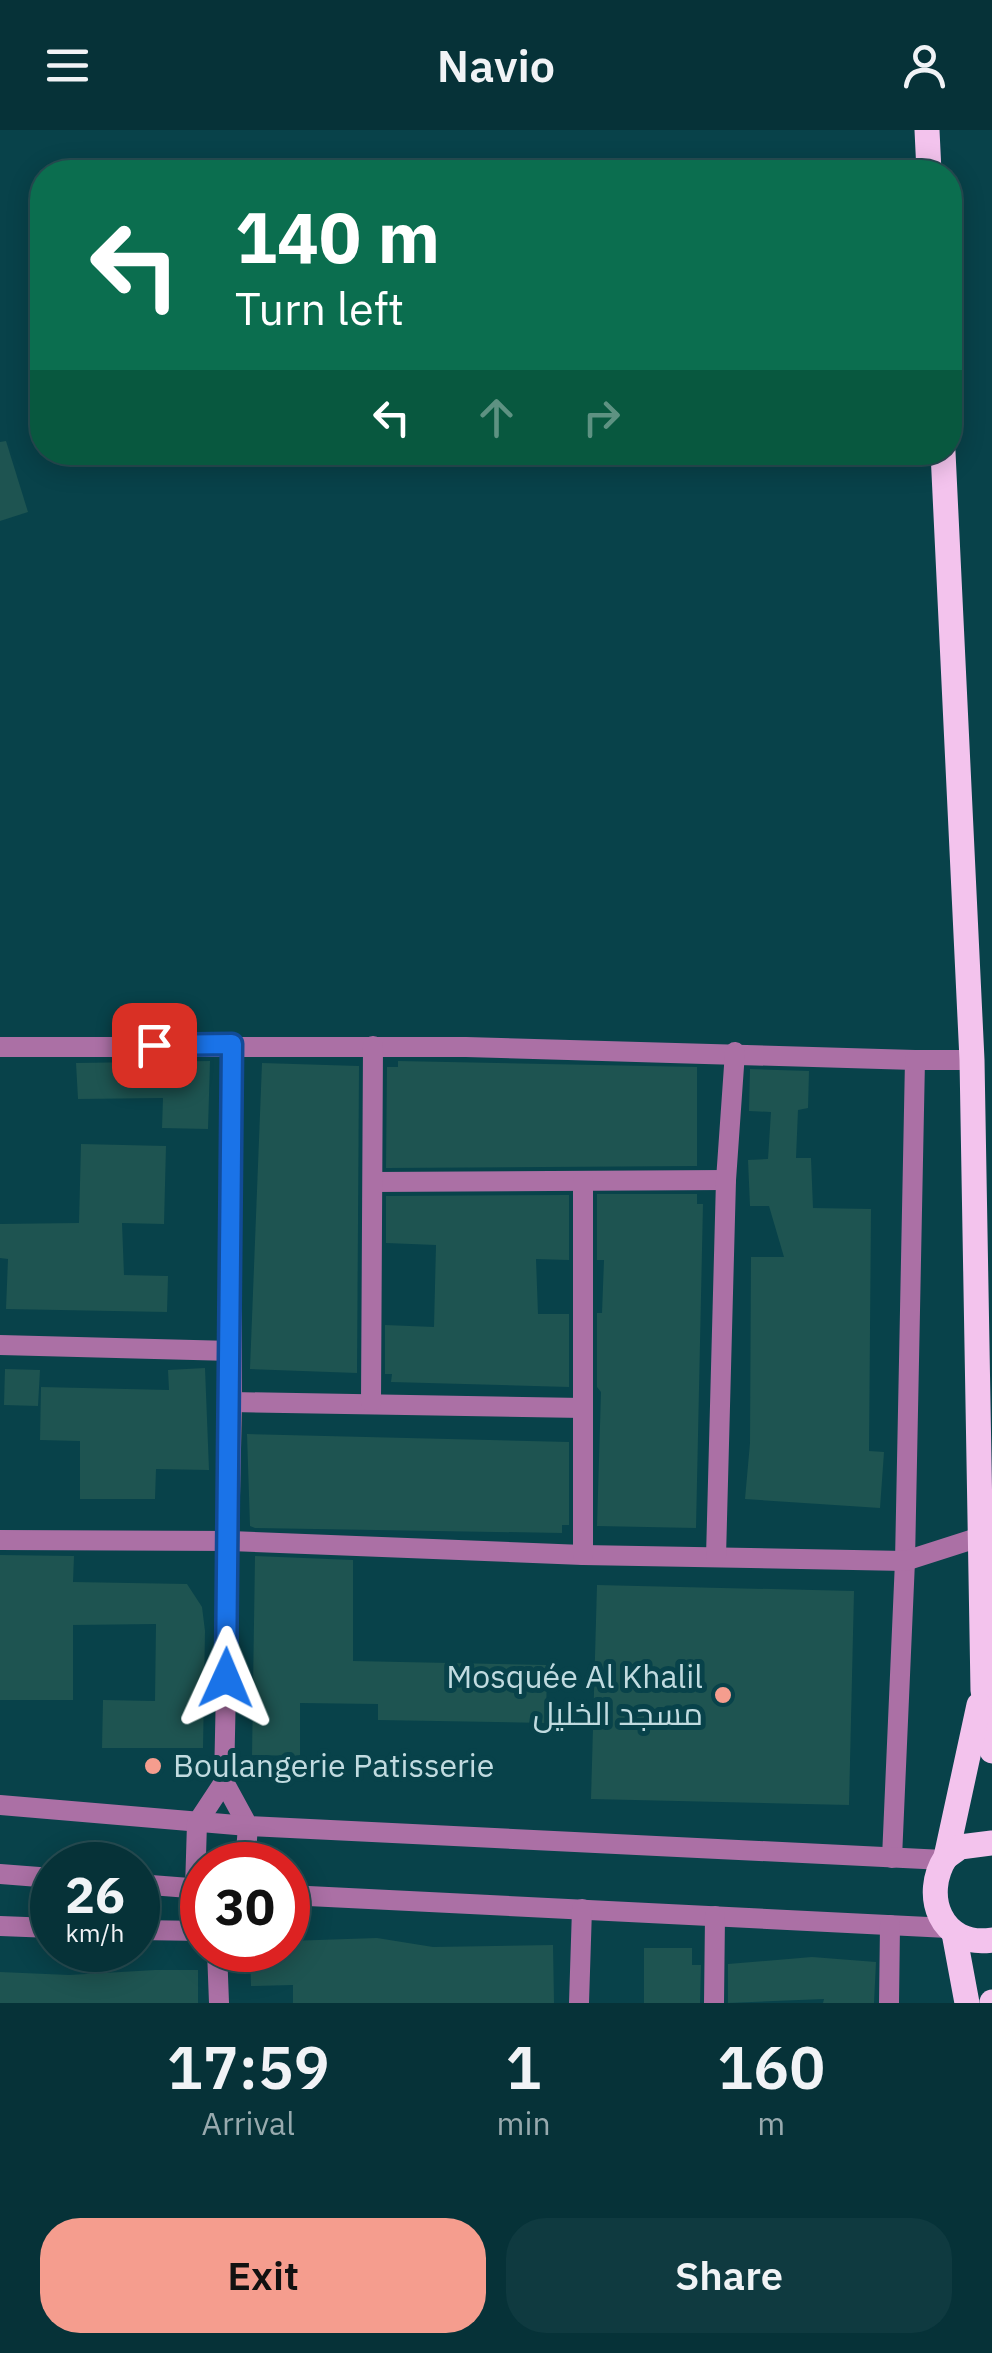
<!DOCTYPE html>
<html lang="en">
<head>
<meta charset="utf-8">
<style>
	:root { --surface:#063238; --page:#0f3a40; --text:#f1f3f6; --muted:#98aaae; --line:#274d53; --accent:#f59d8e }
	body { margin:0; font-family:"IBM Plex Sans",Cairo,sans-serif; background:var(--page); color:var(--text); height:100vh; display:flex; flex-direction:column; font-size:38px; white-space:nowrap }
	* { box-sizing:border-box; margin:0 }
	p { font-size:32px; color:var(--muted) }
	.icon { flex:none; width:55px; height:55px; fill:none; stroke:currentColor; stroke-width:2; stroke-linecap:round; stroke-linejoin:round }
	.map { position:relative; height:1873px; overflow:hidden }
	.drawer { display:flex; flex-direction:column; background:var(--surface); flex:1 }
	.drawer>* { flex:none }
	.top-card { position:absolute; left:30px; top:30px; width:932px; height:305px; border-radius:40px; box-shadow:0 5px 25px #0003,0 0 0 2px var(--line); background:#0b6e4f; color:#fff; overflow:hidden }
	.speed { position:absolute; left:30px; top:1712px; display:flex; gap:20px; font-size:50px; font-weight:700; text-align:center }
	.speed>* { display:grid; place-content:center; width:130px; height:130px; border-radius:50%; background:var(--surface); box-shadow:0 5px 25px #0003,0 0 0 2px var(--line); line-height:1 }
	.speed small { font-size:25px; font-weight:400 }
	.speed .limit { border:15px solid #d22; background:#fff; color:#111 }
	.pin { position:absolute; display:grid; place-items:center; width:85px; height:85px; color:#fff; margin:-42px; border-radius:20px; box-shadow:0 5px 15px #0006 }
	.me { position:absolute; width:110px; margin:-55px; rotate:1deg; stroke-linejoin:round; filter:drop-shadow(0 0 8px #0008) }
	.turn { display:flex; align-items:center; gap:35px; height:210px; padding:0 40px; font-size:45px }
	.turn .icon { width:130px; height:130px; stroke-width:2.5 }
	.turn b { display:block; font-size:70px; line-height:85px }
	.lanes { display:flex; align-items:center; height:95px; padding:0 40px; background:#0003; justify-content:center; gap:50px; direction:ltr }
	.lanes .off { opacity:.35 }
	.eta { display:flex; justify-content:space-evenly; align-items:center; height:170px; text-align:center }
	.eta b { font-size:60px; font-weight:600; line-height:70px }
	.primary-button { display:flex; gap:20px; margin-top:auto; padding:20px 40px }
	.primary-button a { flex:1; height:115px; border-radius:40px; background:var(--accent); color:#111; font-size:40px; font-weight:600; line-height:115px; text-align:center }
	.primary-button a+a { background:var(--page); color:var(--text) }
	header { display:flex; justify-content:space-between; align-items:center; height:130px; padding:0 40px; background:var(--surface); font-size:45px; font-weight:600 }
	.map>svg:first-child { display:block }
	.building { fill:#1e5451 }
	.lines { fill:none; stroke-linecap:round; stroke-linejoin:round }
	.minor { stroke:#ab70a5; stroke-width:20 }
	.primary { stroke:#f3c3ed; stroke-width:25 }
	.route-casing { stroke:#114b97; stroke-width:25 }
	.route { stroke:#1a73e8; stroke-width:18 }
	.poi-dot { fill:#f59d8e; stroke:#08424a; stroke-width:4 }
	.labels { text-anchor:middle; stroke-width:10; stroke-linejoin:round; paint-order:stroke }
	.poi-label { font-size:32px; fill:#c1dbe0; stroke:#08424a; text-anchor:end }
</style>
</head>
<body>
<header><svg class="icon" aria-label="menu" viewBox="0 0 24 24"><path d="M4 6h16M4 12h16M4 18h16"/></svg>Navio<svg class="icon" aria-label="person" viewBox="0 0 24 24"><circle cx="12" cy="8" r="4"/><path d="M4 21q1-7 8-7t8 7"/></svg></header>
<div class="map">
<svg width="992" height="1873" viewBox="0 0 992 1873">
	<rect width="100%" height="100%" fill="#08424a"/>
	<g class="building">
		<polygon points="6,311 28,382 0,391 0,312"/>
		<polygon points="210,931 208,999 162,998 163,968 78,969 76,933"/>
		<polygon points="398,931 697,937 697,1036 386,1038 387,937 398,937"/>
		<polygon points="262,933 359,936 357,1243 250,1239"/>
		<polygon points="750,939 809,941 808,978 798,980 796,1028 811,1028 813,1078 871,1079 869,1321 884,1322 880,1378 745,1369 750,1313 751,1127 784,1127 769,1076 750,1076 748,1030 768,1029 771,982 749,981"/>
		<polygon points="81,1014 166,1016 164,1094 122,1093 124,1145 168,1146 167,1182 6,1179 8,1129 0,1128 0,1094 79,1093"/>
		<polygon points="597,1064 697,1064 697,1074 703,1074 696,1398 597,1396 601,1262 597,1257 597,1183 602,1183 604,1130 597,1130"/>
		<polygon points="569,1065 569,1130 536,1129 538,1184 569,1184 569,1257 391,1252 392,1244 385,1244 385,1195 434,1197 436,1115 386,1113 386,1066"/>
		<polygon points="205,1238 209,1340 156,1339 155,1369 80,1369 80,1311 40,1310 41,1257 169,1260 168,1240"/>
		<polygon points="5,1239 40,1240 38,1276 4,1275"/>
		<polygon points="247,1304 569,1312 569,1395 562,1395 562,1403 255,1398 250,1396"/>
		<polygon points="0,1425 74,1426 73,1452 187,1454 202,1477 205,1501 203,1618 102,1618 103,1570 155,1571 156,1494 73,1495 73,1570 0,1570"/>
		<polygon points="255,1426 353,1430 353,1531 547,1535 546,1593 378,1590 378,1574 300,1573 300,1626 252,1625"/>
		<polygon points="597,1455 854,1461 849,1675 591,1669"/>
		<polygon points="377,1808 433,1817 553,1815 554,1873 293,1873 293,1855 251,1856 250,1820 288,1820 288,1811"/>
		<polygon points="644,1818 692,1818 692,1835 701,1835 700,1873 644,1873"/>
		<polygon points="812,1827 876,1832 874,1873 823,1873 824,1869 728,1873 728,1834"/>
		<polygon points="155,1840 198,1840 198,1873 0,1873 0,1842 69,1845"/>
	</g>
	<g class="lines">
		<g class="minor">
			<polyline points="232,914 232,1272 224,1652 248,1696 245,1735"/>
			<polyline points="0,917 466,917 915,930 905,1431 892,1728"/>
			<polyline points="915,930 972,930"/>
			<polyline points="374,1052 726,1050"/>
			<polyline points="0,1215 232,1221"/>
			<polyline points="232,1272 583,1278"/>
			<polyline points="371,1272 373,916"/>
			<polyline points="0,1410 230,1411 583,1425 905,1431 980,1407"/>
			<polyline points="583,1425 583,1051"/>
			<polyline points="716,1427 726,1050 735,922"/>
			<polyline points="0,1675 248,1696 944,1730"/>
			<polyline points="0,1744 52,1748"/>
			<polyline points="138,1754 202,1759"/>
			<polyline points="288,1765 948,1798"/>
			<polyline points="202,1774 195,1759 197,1693 224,1652"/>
			<polyline points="0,1796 52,1798"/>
			<polyline points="138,1800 202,1801"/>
			<polyline points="217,1820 219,1873"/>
			<polyline points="579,1873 582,1779"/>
			<polyline points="714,1873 715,1786"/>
			<polyline points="889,1873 890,1795"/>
		</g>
		<g class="primary">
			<polyline points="927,0 929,42"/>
			<polyline points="943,322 972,930 983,1560 992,1621"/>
			<path d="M979,1575L946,1727C921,1765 941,1818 992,1810"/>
			<polyline points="946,1727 960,1717 992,1713"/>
			<polyline points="954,1803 967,1873"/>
			<polyline points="992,1873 992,1872"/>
		</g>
	</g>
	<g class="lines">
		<defs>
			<polyline id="route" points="154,915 232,914 226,1548"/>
		</defs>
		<use href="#route" class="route-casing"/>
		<use href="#route" class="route"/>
	</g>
	<g class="poi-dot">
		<circle cx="723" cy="1565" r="10"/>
		<circle cx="153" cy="1636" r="10"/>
	</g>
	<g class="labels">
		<g class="poi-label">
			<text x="703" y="1558">Mosquée Al Khalil<tspan x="703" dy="37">مسجد الخليل</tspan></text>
			<text x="173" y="1647" text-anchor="start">Boulangerie Patisserie</text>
		</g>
	</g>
</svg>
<div class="speed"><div>26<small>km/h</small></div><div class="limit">30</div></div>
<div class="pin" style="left:154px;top:915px;background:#d93025"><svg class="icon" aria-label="arrive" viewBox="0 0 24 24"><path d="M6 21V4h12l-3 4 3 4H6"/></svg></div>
<svg class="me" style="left:226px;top:1548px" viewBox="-20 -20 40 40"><path d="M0-17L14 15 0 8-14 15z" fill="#1a73e8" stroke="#fff" stroke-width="4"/></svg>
<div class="top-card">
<div class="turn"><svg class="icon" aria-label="left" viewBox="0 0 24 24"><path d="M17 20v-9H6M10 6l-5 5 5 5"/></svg><div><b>140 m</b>Turn left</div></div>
<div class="lanes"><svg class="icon" aria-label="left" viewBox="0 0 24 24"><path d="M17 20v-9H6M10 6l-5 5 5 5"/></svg><svg class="icon off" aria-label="ahead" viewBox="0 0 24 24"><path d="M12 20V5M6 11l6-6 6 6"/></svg><svg class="icon off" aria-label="right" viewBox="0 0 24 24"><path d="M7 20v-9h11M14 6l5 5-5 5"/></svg></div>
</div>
</div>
<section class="drawer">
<div class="eta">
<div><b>17:59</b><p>Arrival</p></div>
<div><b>1</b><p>min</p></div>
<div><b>160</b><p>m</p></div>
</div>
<div class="primary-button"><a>Exit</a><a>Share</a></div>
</section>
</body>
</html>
